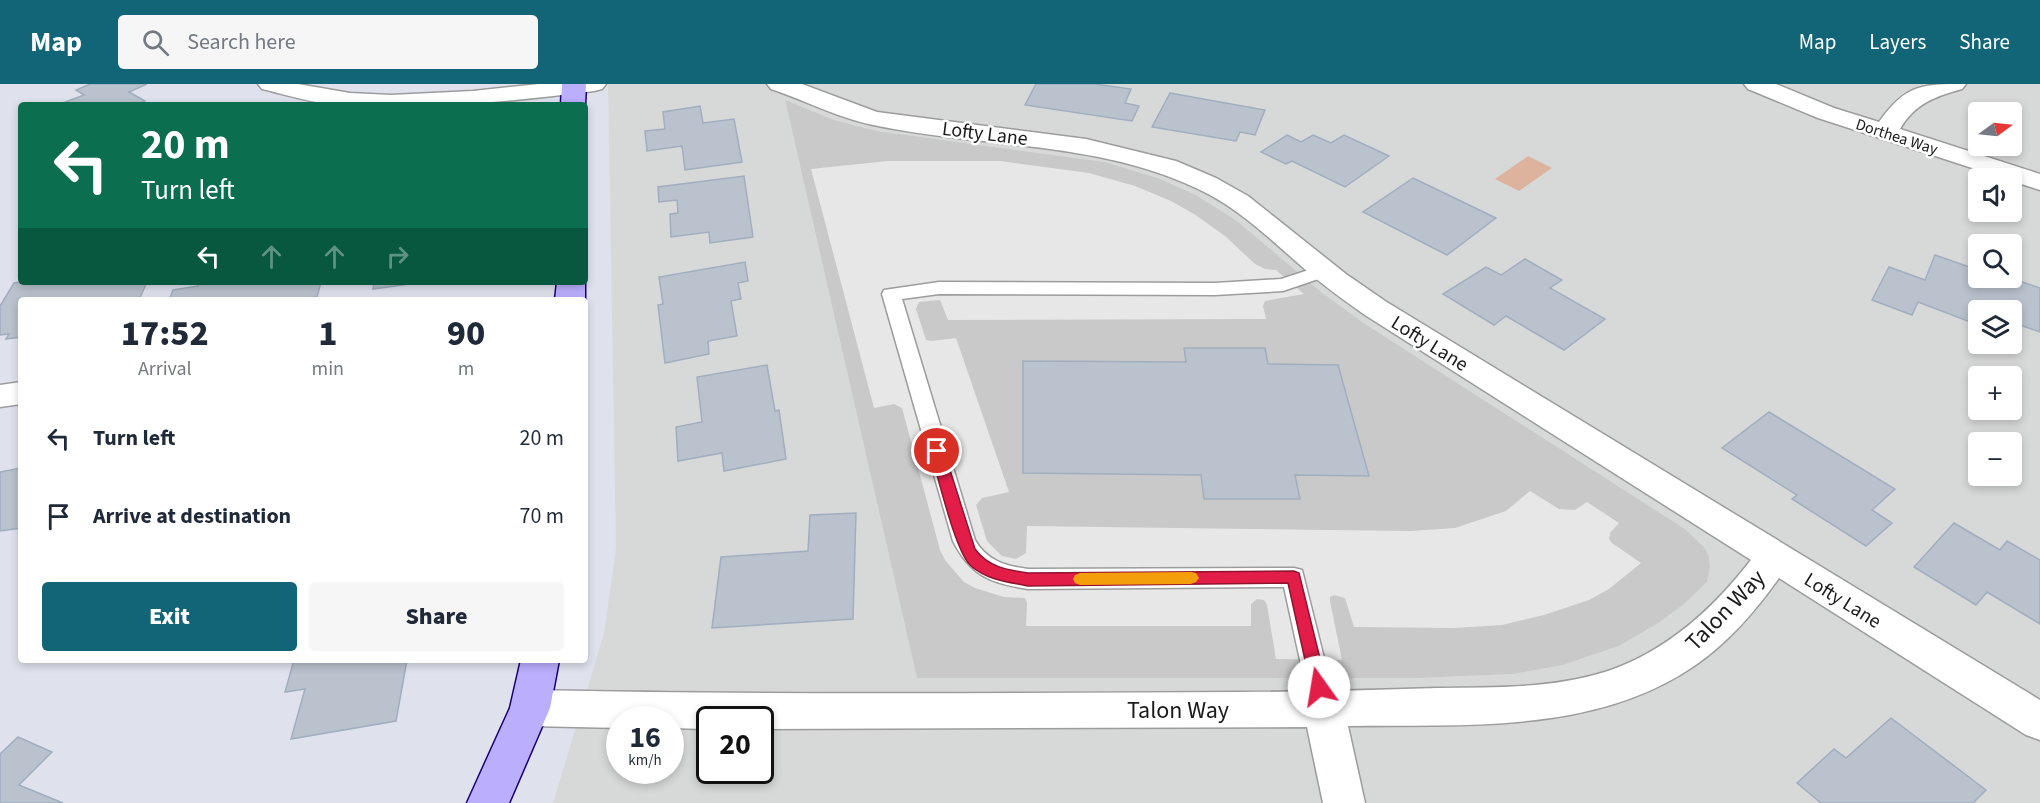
<!DOCTYPE html>
<html lang="en">
<head>
<meta charset="utf-8">
<style>
	:root { --surface:#fff; --page:#f6f6f7; --text:#1f2937; --muted:#747a83; --accent:#116577 }
	body { margin:0; font-family:"Source Sans 3",sans-serif; background:var(--page); color:var(--text); height:100vh; display:flex; flex-direction:column; font-size:22px; white-space:nowrap }
	* { box-sizing:border-box; margin:0 }
	p { font-size:20px; color:var(--muted) }
	.icon { flex:none; width:33px; height:33px; fill:none; stroke:currentColor; stroke-width:2; stroke-linecap:round; stroke-linejoin:round }
	.map { position:relative; flex:1; overflow:hidden }
	.sheet { position:absolute; left:18px; top:213px; width:570px; height:366px; display:flex; flex-direction:column; background:var(--surface); border-radius:6px; box-shadow:0 3px 9px #0003 }
	.sheet>* { flex:none }
	.guide { position:absolute; left:18px; top:18px; width:570px; height:183px; border-radius:6px; box-shadow:0 3px 9px #0003; background:#0b6e4f; color:#fff; overflow:hidden }
	.needle { width:39px; rotate:75deg }
	.tools { position:absolute; left:1968px; top:18px; display:grid; gap:12px }
	.tools a { display:grid; place-items:center; width:54px; height:54px; border-radius:6px; background:var(--surface); box-shadow:0 3px 9px #0003; font-size:30px }
	.speed { position:absolute; left:606px; top:622px; display:flex; gap:12px; font-size:30px; font-weight:700; text-align:center }
	.speed>* { display:grid; place-content:center; width:78px; height:78px; border-radius:50%; background:var(--surface); box-shadow:0 3px 9px #0003; line-height:1 }
	.speed small { font-size:15px; font-weight:400 }
	.speed .limit { border:3px solid #111; border-radius:9px; background:#fff; color:#111 }
	.pin { position:absolute; display:grid; place-items:center; width:51px; height:51px; color:#fff; margin:-26px; border:3px solid #fff; border-radius:50%; box-shadow:0 2px 6px #0007 }
	.me { position:absolute; width:66px; margin:-33px; rotate:347deg; stroke-linejoin:round; filter:drop-shadow(0 0 4px #0008) }
	.turn { display:flex; align-items:center; gap:21px; height:126px; padding:0 24px; font-size:27px }
	.turn .icon { width:78px; height:78px; stroke-width:2.5 }
	.turn b { display:block; font-size:42px; line-height:51px }
	.lanes { display:flex; align-items:center; height:57px; padding:0 24px; background:#0003; justify-content:center; gap:30px; direction:ltr }
	.lanes .off { opacity:.35 }
	.eta { display:flex; justify-content:space-evenly; align-items:center; height:102px; text-align:center }
	.eta b { font-size:36px; font-weight:800; line-height:42px }
	.button { display:flex; gap:12px; margin-top:auto; padding:12px 24px }
	.button a { flex:1; height:69px; border-radius:6px; background:var(--accent); color:#fff; font-size:24px; font-weight:800; line-height:69px; text-align:center }
	.button a+a { background:var(--page); color:var(--text) }
	ul { padding:0; list-style:none }
	li { display:flex; align-items:center; gap:18px; height:78px; padding:0 24px }
	li div { flex:1 }
	li b { display:block; font-size:22px }
	li em { font-style:normal }
	header { display:flex; align-items:center; gap:36px; box-sizing:border-box; height:84px; padding:0 30px; background:var(--accent); color:#fff }
	header strong { font-size:28px }
	nav { display:flex; gap:33px; margin-inline-start:auto; font-size:21px }
	.search { width:420px; height:54px; background:var(--page); display:flex; align-items:center; gap:15px; box-sizing:border-box; padding:0 21px; border-radius:6px; color:var(--muted); font-size:22px }
	.map>svg:first-child { display:block }
	.residential { fill:#d7d9d9; fill-rule:evenodd }
	.religious { fill:#c9c9c9 }
	.parking { fill:#e7e7e7 }
	.water { fill:#deb39d }
	.building { fill:#b9c2cd; stroke:#a1aebf; stroke-width:1.5 }
	.lines { fill:none; stroke-linecap:round; stroke-linejoin:round }
	.lane-casing { stroke:#9c9c9c; stroke-width:3 }
	.street-casing { stroke:#9c9c9c; stroke-width:3 }
	.secondary-casing { stroke:#1a0073; stroke-width:3 }
	.lane { fill:#fff; fill-rule:evenodd }
	.street { fill:#fff; fill-rule:evenodd }
	.secondary { fill:#bbaefc; fill-rule:evenodd }
	.route { fill:#e11d48; stroke:#92132f; stroke-width:1.5 }
	.slow { fill:#f59e0b }
	.labels { text-anchor:middle; stroke-width:5; stroke-linejoin:round; paint-order:stroke }
	.far-street-label { font-size:16px; fill:#1b1b1b; stroke:#fff }
	.street-label { font-size:20px; fill:#1b1b1b; stroke:#fff }
	.near-street-label { font-size:24px; fill:#1b1b1b; stroke:#fff }
</style>
</head>
<body>
<header>
<strong>Map</strong>
<div class="search"><svg class="icon" aria-label="search" viewBox="0 0 24 24"><circle cx="10" cy="10" r="6"/><path d="M15 15l6 6"/></svg>Search here</div>
<nav><a>Map</a><a>Layers</a><a>Share</a></nav>
</header>
<div class="map">
<svg width="2040" height="719" viewBox="0 0 2040 719">
	<rect width="100%" height="100%" fill="#dfe2ed"/>
	<path class="residential" d="M608,0H2040V719H553L604,549L616,464ZM785,17L834,36L877,47L1105,78L1158,94L1196,111L1237,137L1320,207L1362,238L1685,445L1705,464L1709,473L1710,483L1707,498L1684,520L1660,538L1619,562L1563,581L1513,590L1418,594H917ZM1978,28H2012V62H1978ZM1978,94H2012V128H1978ZM1978,160H2012V194H1978ZM1978,226H2012V260H1978ZM1978,292H2012V326H1978ZM1978,358H2012V392H1978ZM620,636H670V687H620ZM710,636H760V687H710Z"/>
	<polygon class="religious" points="785,16 834,36 877,47 1105,78 1158,94 1196,111 1237,137 1320,207 1362,238 1685,445 1705,464 1709,473 1710,483 1707,498 1684,520 1660,538 1619,562 1563,581 1513,590 1418,594 917,594"/>
	<polygon class="parking" points="888,77 1000,77 1089,89 1135,102 1171,117 1194,130 1225,152 1255,180 1265,185 1276,186 1304,210 1265,217 1263,222 1266,235 948,236 940,216 919,218 916,225 926,256 931,257 956,254 1009,408 982,414 976,421 987,457 1002,472 1016,475 1026,469 1027,442 1411,447 1455,444 1506,427 1530,407 1559,425 1575,426 1587,418 1619,439 1610,449 1609,455 1612,459 1641,479 1609,505 1589,516 1544,531 1502,541 1454,544 1354,543 1345,514 1334,511 1330,513 1330,517 1342,576 1276,575 1267,521 1264,516 1257,515 1251,520 1251,542 1026,542 1027,519 1025,514 1004,513 975,504 964,498 945,476 940,466 902,324 894,320 874,324 811,85"/>
	<polygon class="water" points="1528,72 1552,84 1519,107 1495,95"/>
	<g class="building">
		<polygon points="90,0 147,0 129,8 145,17 136,21 60,20 84,11 76,6"/>
		<polygon points="1036,0 1095,0 1131,5 1125,19 1139,22 1132,37 1025,21"/>
		<polygon points="1170,9 1265,26 1255,51 1240,48 1236,57 1152,43"/>
		<polygon points="700,22 703,39 734,35 742,78 685,86 682,62 647,67 645,47 665,45 663,28"/>
		<polygon points="1287,51 1301,58 1313,51 1331,59 1344,51 1389,72 1345,103 1292,77 1286,80 1261,68"/>
		<polygon points="744,92 753,153 710,159 709,148 671,153 670,130 678,129 677,116 659,118 658,103"/>
		<polygon points="1413,94 1496,134 1447,171 1363,128"/>
		<polygon points="1935,171 1978,186 1978,194 2011,194 2040,204 2040,248 2017,240 2012,254 2012,226 1978,226 1978,241 1918,218 1912,231 1872,216 1889,183 1925,196"/>
		<polygon points="1525,175 1562,196 1550,204 1605,235 1564,266 1506,232 1494,241 1443,210 1486,183 1501,191"/>
		<polygon points="745,178 748,197 738,199 741,215 731,217 737,252 708,257 709,270 665,279 658,221 663,220 659,193"/>
		<polygon points="21,198 147,198 139,216 21,216 21,253 6,255 9,250 0,251 0,222 14,199"/>
		<polygon points="199,198 321,198 317,213 297,216 169,216 173,206 198,202"/>
		<polygon points="374,198 424,198 373,205"/>
		<polygon points="1184,264 1265,264 1268,280 1338,281 1369,392 1295,391 1300,415 1204,415 1201,391 1023,389 1023,277 1186,278"/>
		<polygon points="767,281 775,327 779,326 786,375 724,387 722,369 678,377 676,343 702,338 697,293"/>
		<polygon points="1769,328 1895,405 1872,426 1892,439 1866,462 1792,415 1797,411 1722,364"/>
		<polygon points="21,384 21,444 0,447 0,388"/>
		<polygon points="856,429 853,535 712,544 721,473 808,467 810,431"/>
		<polygon points="1954,439 2000,466 2007,457 2040,476 2040,540 1987,508 1976,521 1914,483"/>
		<polygon points="294,576 407,576 396,637 291,655 305,605 285,608"/>
		<polygon points="1891,634 1986,706 1973,719 1821,719 1797,699 1834,665 1846,674"/>
		<polygon points="18,653 52,668 19,701 63,719 0,719 0,670"/>
	</g>
	<g class="lines">
		<defs>
			<path id="lane" d="M1324,181L1330,183L1333,187L1330,191L1283,207L1215,211L939,210L902,215L975,456C987,477 1006,482 1028,485L1294,484L1302,486L1337,626L1333,634L1324,637L1315,634L1311,626L1284,503L1028,505C990,499 971,492 953,457L882,210L884,206L939,198L1215,199L1281,195Z"/>
			<g id="street">
				<path d="M258,0H298L350,9L391,11L473,7L539,0H606L602,5L594,7C509,18 424,26 338,21C312,19 287,11 262,5Z"/>
				<path d="M767,0H802L877,28L1086,55L1176,77L1216,94L1248,112L1346,190L1385,217L2040,616V656L2026,651L1779,494C1756,526 1730,557 1697,580C1596,651 1465,640 1348,642L1365,719H1323L1307,643L760,645V636H710V645H704L670,644V636H620V644L530,642L516,637L510,624L516,611L530,606C767,611 1004,609 1241,608C1307,608 1372,606 1438,604C1494,603 1553,605 1608,587C1667,567 1713,525 1751,476L1365,231C1342,215 1320,199 1300,181C1268,153 1237,123 1198,105C1098,57 985,64 878,42C840,35 807,17 771,5Z"/>
				<path d="M1744,0H1776L1834,24L1879,38C1906,0 1922,0 1966,0L1962,5C1936,12 1914,20 1900,45L2040,90V106L2012,97V94H2003L1818,34L1748,5Z"/>
				<polygon points="21,298 21,320 0,323 0,301"/>
			</g>
			<g id="secondary">
				<polygon points="562,0 586,0 585,21 561,21"/>
				<polygon points="557,198 585,198 585,216 555,216"/>
				<polygon points="521,576 559,576 550,624 509,719 467,719 510,624"/>
			</g>
		</defs>
		<use href="#lane" class="lane-casing"/>
		<use href="#street" class="street-casing"/>
		<use href="#secondary" class="secondary-casing"/>
		<use href="#lane" class="lane"/>
		<use href="#street" class="street"/>
		<use href="#secondary" class="secondary"/>
	</g>
	<path class="route" d="M937,362L944,367L975,465C988,483 1007,486 1028,489L1294,487L1299,489L1327,603L1325,608L1319,611L1313,608L1311,603L1288,499L1028,502C1008,498 987,496 971,482C955,468 938,391 930,367Z"/>
	<polygon class="slow" points="1191,488 1196,489 1199,494 1196,498 1191,500 1080,501 1075,499 1073,495 1075,491 1080,489"/>
	<g class="labels">
		<g class="far-street-label">
			<text transform="translate(1897 52) rotate(18)" y="6">Dorthea Way</text>
		</g>
		<g class="street-label">
			<text transform="translate(985 49) rotate(7)" y="7">Lofty Lane</text>
			<text transform="translate(1430 259) rotate(32)" y="7">Lofty Lane</text>
			<text transform="translate(1843 516) rotate(32)" y="7">Lofty Lane</text>
		</g>
		<g class="near-street-label">
			<text transform="translate(1725 526) rotate(-46)" y="8">Talon Way</text>
			<text x="1178" y="634">Talon Way</text>
		</g>
	</g>
</svg>
<div class="tools">
<a><svg class="needle" viewBox="-14 -14 28 28"><path d="M0-13l5 13h-10z" fill="#e53935"/><path d="M0 13l5-13h-10z" fill="#747a83"/></svg></a>
<a><svg class="icon" aria-label="sound" viewBox="0 0 24 24"><path d="M4 9h4l5-4v14l-5-4H4zM17 9q2 3 0 6"/></svg></a>
<a><svg class="icon" aria-label="search" viewBox="0 0 24 24"><circle cx="10" cy="10" r="6"/><path d="M15 15l6 6"/></svg></a>
<a><svg class="icon" aria-label="layers" viewBox="0 0 24 24"><path d="M12 4l9 5-9 5-9-5zM3 14l9 5 9-5"/></svg></a>
<a>+</a>
<a>−</a>
</div>
<div class="speed"><div>16<small>km/h</small></div><div class="limit">20</div></div>
<div class="pin" style="left:937px;top:367px;background:#d93025"><svg class="icon" aria-label="arrive" viewBox="0 0 24 24"><path d="M6 21V4h12l-3 4 3 4H6"/></svg></div>
<svg class="me" style="left:1319px;top:603px" viewBox="-20 -20 40 40"><circle r="19" fill="#fff"/><path d="M0-13L10 11 0 6-10 11z" fill="#e11d48"/></svg>
<div class="guide">
<div class="turn"><svg class="icon" aria-label="left" viewBox="0 0 24 24"><path d="M17 20v-9H6M10 6l-5 5 5 5"/></svg><div><b>20 m</b>Turn left</div></div>
<div class="lanes"><svg class="icon" aria-label="left" viewBox="0 0 24 24"><path d="M17 20v-9H6M10 6l-5 5 5 5"/></svg><svg class="icon off" aria-label="ahead" viewBox="0 0 24 24"><path d="M12 20V5M6 11l6-6 6 6"/></svg><svg class="icon off" aria-label="ahead" viewBox="0 0 24 24"><path d="M12 20V5M6 11l6-6 6 6"/></svg><svg class="icon off" aria-label="right" viewBox="0 0 24 24"><path d="M7 20v-9h11M14 6l5 5-5 5"/></svg></div>
</div>
<section class="sheet">
<div class="eta">
<div><b>17:52</b><p>Arrival</p></div>
<div><b>1</b><p>min</p></div>
<div><b>90</b><p>m</p></div>
</div>
<ul>
<li><svg class="icon" aria-label="left" viewBox="0 0 24 24"><path d="M17 20v-9H6M10 6l-5 5 5 5"/></svg><div><b>Turn left</b></div><em>20 m</em></li>
<li><svg class="icon" aria-label="arrive" viewBox="0 0 24 24"><path d="M6 21V4h12l-3 4 3 4H6"/></svg><div><b>Arrive at destination</b></div><em>70 m</em></li>
</ul>
<div class="button"><a>Exit</a><a>Share</a></div>
</section>
</div>
</body>
</html>
